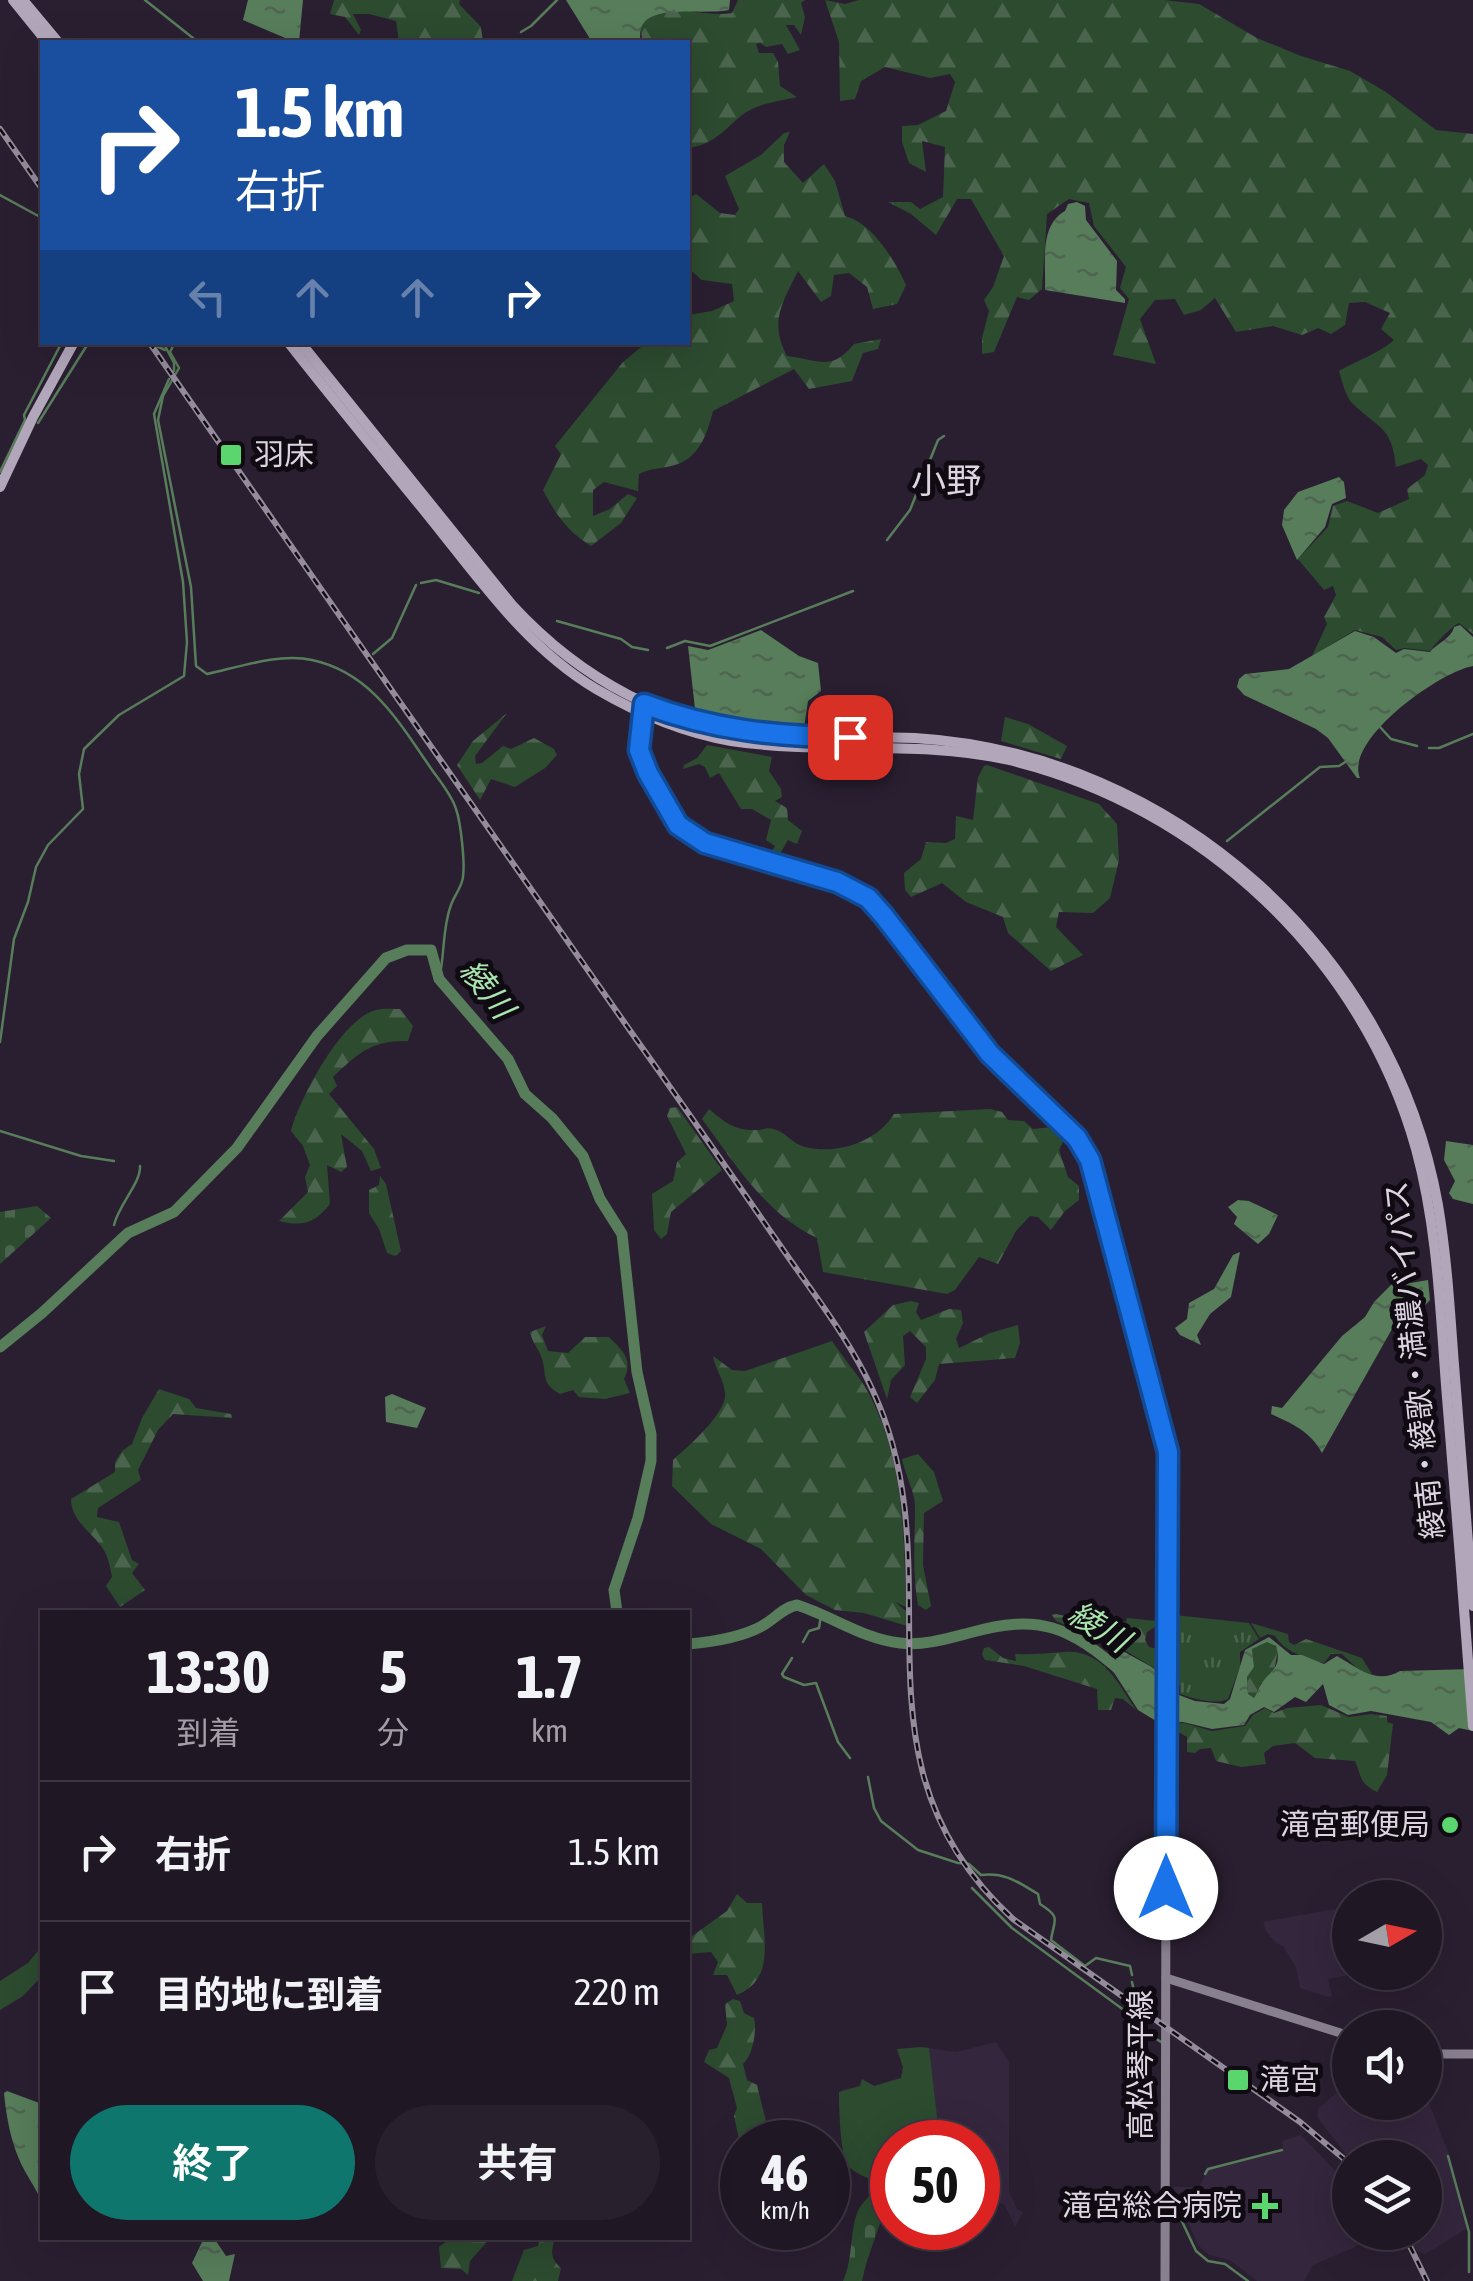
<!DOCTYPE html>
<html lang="ja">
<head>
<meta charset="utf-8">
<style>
	:root { --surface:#201725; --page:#28202d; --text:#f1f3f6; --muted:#a29fa7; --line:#3d3642; --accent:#0f766e }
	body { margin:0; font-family:"Asap Condensed","Noto Sans JP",sans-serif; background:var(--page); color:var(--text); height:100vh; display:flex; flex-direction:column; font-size:38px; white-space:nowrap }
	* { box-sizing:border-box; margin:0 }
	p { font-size:32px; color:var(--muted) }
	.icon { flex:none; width:55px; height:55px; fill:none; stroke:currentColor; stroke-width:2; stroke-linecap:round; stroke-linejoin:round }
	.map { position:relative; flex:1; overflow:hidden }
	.sheet { position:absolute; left:40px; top:1610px; width:650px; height:630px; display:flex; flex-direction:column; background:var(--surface); border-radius:0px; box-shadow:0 10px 40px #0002,0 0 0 2px var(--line) }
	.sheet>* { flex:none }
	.hud { position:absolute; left:40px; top:40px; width:650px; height:305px; border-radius:0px; box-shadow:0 10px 40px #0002,0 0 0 2px var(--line); background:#1a4fa0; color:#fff; overflow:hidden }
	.needle { width:65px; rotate:81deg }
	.fabs { position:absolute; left:1332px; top:1880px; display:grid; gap:20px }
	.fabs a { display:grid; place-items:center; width:110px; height:110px; border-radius:50%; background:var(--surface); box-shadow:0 10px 40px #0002,0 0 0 2px var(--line); font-size:50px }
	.speed { position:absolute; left:720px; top:2120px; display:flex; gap:20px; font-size:50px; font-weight:700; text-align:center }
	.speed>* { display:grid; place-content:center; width:130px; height:130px; border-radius:50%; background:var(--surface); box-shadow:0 10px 40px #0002,0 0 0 2px var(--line); line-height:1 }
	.speed small { font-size:25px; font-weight:400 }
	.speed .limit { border:15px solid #d22; background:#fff; color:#111 }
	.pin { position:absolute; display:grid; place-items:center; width:85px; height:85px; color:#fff; margin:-42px; border-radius:20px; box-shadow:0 5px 15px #0006 }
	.me { position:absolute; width:110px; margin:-55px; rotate:0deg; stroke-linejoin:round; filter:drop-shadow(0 0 8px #0008) }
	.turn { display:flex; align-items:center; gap:35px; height:210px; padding:0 30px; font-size:45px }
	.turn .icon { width:130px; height:130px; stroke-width:2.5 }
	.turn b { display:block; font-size:70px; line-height:85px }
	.lanes { display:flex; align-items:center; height:95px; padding:0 30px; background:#0003; justify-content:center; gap:50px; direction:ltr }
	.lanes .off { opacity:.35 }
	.eta { display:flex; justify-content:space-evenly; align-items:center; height:170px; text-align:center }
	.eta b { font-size:60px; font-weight:700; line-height:70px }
	.action { display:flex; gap:20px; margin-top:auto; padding:20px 30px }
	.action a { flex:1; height:115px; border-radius:60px; background:var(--accent); color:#fff; font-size:40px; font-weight:700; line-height:115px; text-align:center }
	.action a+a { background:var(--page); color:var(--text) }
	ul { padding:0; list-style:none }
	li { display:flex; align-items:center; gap:30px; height:140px; padding:0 30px; border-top:2px solid var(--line) }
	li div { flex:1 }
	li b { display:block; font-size:38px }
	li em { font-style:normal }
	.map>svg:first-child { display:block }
	.built { fill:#34263d }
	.green { fill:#2c4b2f }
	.forest { fill:url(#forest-firs) }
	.cemetery { fill:url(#cemetery-stones) }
	.park { fill:url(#park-tufts) }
	.water { fill:url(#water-ripples); fill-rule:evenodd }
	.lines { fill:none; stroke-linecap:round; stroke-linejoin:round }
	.stream { stroke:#577d5a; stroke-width:2.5 }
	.river { stroke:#577d5a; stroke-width:11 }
	.secondary { stroke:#89808f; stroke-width:9 }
	.trunk { stroke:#b2a6ba; stroke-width:10 }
	.rail-casing { stroke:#958c9b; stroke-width:6 }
	.rail { stroke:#100b13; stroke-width:2.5; stroke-dasharray:8; stroke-linecap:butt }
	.route-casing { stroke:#114b97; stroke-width:25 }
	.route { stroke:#1a73e8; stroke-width:18 }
	.poi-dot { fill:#5bd56e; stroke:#100b13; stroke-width:4 }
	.labels { text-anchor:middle; stroke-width:10; stroke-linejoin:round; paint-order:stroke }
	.poi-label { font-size:30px; fill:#dcd5e1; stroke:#100b13; text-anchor:start }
	.street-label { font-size:30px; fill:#dcd5e1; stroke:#100b13 }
	.water-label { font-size:32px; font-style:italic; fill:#a9e6ae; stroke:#100b13 }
	.quarter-label { font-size:35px; fill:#dcd5e1; stroke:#100b13 }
</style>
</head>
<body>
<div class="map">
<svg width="1473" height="2281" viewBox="0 0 1473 2281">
	<defs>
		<pattern id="forest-firs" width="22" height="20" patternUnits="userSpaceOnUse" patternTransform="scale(2.5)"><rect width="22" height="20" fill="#2c4b2f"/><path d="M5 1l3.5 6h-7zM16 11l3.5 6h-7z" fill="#4a644d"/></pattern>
		<pattern id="cemetery-stones" width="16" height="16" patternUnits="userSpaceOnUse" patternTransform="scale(2.5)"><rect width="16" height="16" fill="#2c4b2f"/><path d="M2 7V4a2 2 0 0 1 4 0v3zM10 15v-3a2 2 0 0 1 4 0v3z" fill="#4a644d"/></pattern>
		<pattern id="park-tufts" width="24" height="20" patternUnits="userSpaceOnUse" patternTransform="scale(2.5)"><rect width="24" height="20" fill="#2c4b2f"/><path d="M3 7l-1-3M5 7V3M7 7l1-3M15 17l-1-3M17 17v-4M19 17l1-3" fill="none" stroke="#4a644d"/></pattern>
		<pattern id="water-ripples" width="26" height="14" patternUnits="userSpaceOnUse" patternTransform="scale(2.5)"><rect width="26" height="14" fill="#577d5a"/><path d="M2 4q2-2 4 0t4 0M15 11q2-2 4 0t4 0" fill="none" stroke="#4f6551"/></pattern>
	</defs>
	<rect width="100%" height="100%" fill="#2a1f31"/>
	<g class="built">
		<polygon points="1335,1909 1350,1958 1350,1972 1354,1974 1328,1979 1332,1996 1328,1997 1300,1988 1296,1967 1283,1946 1276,1943 1266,1931 1263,1922"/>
		<polygon points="996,2042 1009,2062 1009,2191 1017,2209 1023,2212 1015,2227 1004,2204 978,2200 978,2142 892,2142 892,2186 849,2167 844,2156 839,2097 841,2090 860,2086 862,2079 874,2086 901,2078 903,2067 897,2049 921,2047 956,2052"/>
		<polygon points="1350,2081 1350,2102 1425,2102 1425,2093 1449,2154 1468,2228 1425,2254 1417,2251 1405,2233 1425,2232 1425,2158 1350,2160 1317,2117 1318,2109"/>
		<polygon points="1301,2135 1350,2186 1350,2232 1377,2233 1353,2248 1313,2265 1304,2281 1257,2281 1230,2260 1209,2255 1198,2245 1173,2187 1199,2187 1208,2170 1283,2151 1282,2141"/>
	</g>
	<path class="green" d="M921,2047L929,2048L940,2142H892V2186C881,2184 856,2175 848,2166C840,2155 839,2107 839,2092L860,2086L862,2079L874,2086L901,2078L903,2067L897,2049Z"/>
	<g class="forest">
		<polygon points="334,0 460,0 459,4 481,27 483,42 399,42 396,21 369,14 353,14 361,30 359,35 345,17 330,14"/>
		<path d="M738,0H805L801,3L805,17L801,35L794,25H786L800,50L788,54L782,44L766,47L760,43L756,44L759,53H773L778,62L780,86L797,97C780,101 755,104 742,115C724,130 713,145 688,148V42H643L640,28L645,16C675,1 701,18 732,13Z"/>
		<path d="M825,0L845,4L859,0H1164L1199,4L1257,38L1301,56L1350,71L1386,92L1436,130L1473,134V634L1459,623C1452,626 1435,644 1430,651L1405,648L1396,650L1382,637L1355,630L1312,656L1327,624L1324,617L1336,595L1333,586L1324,590L1298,559L1328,527L1333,506L1347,501L1378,513L1409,499L1407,489L1425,475L1428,465L1421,459L1396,467C1392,425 1377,428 1351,402C1345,394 1342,381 1339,371C1358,360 1378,354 1394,340L1381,329L1390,313L1365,302L1349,303L1345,325L1331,334L1318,328L1302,335L1273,326L1236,332L1215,298L1201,310L1184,315L1175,299L1155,300L1140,319L1156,364L1113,355L1129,299L1120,288L1126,267L1094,226L1089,203L1069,199L1047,214L1042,289L1029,300L1017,297L994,352L982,354V338L989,311L984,300L993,287L1004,256L971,199H957L936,235L911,214L888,202H911L920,209L943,197L945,147L922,141L926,172L909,163L902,142V126L918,125L946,111L955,82L950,74L930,78L885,67L861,81L855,99L840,101L839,42Z"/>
		<path d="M790,132L784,145V162L803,183L824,164L835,181L845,216C872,223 895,260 906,285L897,304L873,309L867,287L849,273L834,275L831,296L821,302L798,271C782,304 769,321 787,356C820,360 831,372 854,344L881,339L878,349L863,353L852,381L809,389L794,369L713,411C707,435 698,461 671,466C659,469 651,468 639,474L638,491L604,482L593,490V516L610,509L628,494L637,498L621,523L591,546C567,531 556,515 543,490L561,454L555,446L623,362L646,343L688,342V315L712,311L734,301L732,284L702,280L688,268V199L696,194L720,213L735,215L739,209L725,176L761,155L784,133Z"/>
		<polygon points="507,713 475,756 476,764 482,763 503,746 511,749 534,738 554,749 557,755 545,768 515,787 491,779 480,800 457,765 473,741"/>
		<polygon points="1005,717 1028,724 1067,746 1061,759 1001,741"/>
		<polygon points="707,745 772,757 769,771 781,789 782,797 775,801 787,808 788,820 802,831 797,844 788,840 778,857 770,855 775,846 766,840 771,820 752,809 741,809 719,773 710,778 705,767 699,764 683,769 684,765 697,758"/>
		<polygon points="987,765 1099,804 1117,824 1119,860 1110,898 1093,913 1059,912 1056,927 1083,955 1051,971 1008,933 1003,917 966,902 942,883 911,897 905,890 904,873 921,859 926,842 946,843 955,839 956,816 973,820 978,777 984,766"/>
		<path d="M400,1009L413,1026L408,1041C372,1040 358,1053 333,1077L337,1086L329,1094L374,1149L381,1168L371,1171L362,1151L341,1134L347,1167L341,1172L327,1165L330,1204C315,1223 303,1227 279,1221L308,1192L305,1177L310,1165L303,1146L291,1131C299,1099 342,1018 376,1010C383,1008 393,1009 400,1009Z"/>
		<polygon points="677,1107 722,1170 671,1212 667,1234 661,1239 654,1230 652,1194 673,1181 677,1162 686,1154 667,1116 670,1108"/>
		<path d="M709,1109C725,1123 736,1131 757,1130C765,1130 765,1127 773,1129C785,1131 792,1144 805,1147C837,1155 877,1142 894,1114L990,1109L1002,1112L1008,1120L1024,1121L1033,1129L1052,1127L1066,1135L1059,1150L1068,1177L1079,1186V1200L1065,1211L1051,1230L1038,1217L1030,1216L1016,1231L998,1264L979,1257L955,1290L947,1294L823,1272L817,1238C765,1213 736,1165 702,1119Z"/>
		<polygon points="380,1176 386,1184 401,1251 395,1256 387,1253 379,1229 369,1213 369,1190 379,1185"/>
		<polygon points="911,1301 919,1303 916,1312 921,1320 949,1309 961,1310 963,1323 956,1339 959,1348 990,1333 1018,1325 1020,1343 1015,1358 939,1364 935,1380 917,1403 910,1397 926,1359 926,1347 910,1331 903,1336 905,1365 891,1380 887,1399 864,1332 893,1305"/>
		<path d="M546,1326L542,1335L548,1351L568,1353L585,1337H609C622,1350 634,1360 624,1379L630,1393L605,1399L579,1397L573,1390L560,1394C539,1382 548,1374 541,1356C538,1348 532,1342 530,1332Z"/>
		<path d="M832,1341C843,1358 858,1374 868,1392C904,1459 904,1534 906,1607L895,1602L906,1611L907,1626L864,1613L835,1610L806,1595L761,1549L711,1524L672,1486L673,1460C688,1447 728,1412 725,1393C724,1379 715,1369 713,1356L732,1370L745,1371Z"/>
		<path d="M159,1389L189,1399L196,1408L231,1414L232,1418L173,1414L158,1430L138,1470L141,1480L98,1508L97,1517L119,1522L132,1560L139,1564L132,1573L145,1590L120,1607L106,1586L112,1577C110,1566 108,1555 101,1546C90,1531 71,1520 71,1499L115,1472V1462L122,1451L132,1444L142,1418Z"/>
		<path d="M918,1454L934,1472L943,1501L924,1513L923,1565L931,1606L926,1610L918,1605C912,1571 915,1539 915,1506C915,1493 905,1474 902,1459Z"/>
		<polygon points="1056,1614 1083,1620 1105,1616 1126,1622 1127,1618 1156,1621 1155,1627 1147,1632 1145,1640 1149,1647 1162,1650 1162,1673 1118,1646 1056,1621 1052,1615"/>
		<path d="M1251,1623L1288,1634L1289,1642L1294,1645L1306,1639L1362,1658L1372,1674L1362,1673L1342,1654H1331L1324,1663L1320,1662C1303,1657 1284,1651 1275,1636L1268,1634L1260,1638Z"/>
		<polygon points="1267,1642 1272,1642 1278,1650 1274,1672 1265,1683 1261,1683 1254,1699 1248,1694 1247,1677 1254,1667 1252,1649"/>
		<path d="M989,1647L1003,1658L1016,1661L1015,1654C1032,1655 1047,1653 1064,1652C1102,1649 1118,1683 1136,1710L1123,1699L1115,1698L1111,1710H1098L1097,1689L1024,1666L985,1660L982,1654L984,1648Z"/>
		<path d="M1321,1705L1349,1717L1371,1714L1387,1716V1722L1393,1724L1387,1775L1377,1792C1359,1783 1362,1777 1355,1761L1315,1758L1295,1743L1273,1746L1264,1753L1266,1764L1241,1767L1216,1761L1211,1748L1200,1749L1195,1753L1187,1752V1737L1180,1733L1173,1735L1174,1724L1184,1723L1212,1731L1245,1726L1253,1715L1265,1708L1274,1713L1287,1708Z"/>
		<path d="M737,1894L747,1903H762C763,1938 776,1979 737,1995L727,1975H713L718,1962L711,1952L688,1954V1939L727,1911Z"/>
		<polygon points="42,1946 42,1976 23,1996 0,2010 0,1981 28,1963"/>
		<path d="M733,1999L740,2001L744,2013L754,2018C757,2031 753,2055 743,2064L747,2080L757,2085L771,2142H742V2154L734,2116L737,2108L729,2078L704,2062L709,2050L717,2048L727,2025L725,2004Z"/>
		<polygon points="451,2238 490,2238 470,2261 468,2275 461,2269 441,2268 439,2247"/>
		<path d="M540,2238H555C551,2251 550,2258 561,2268L558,2281H512L524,2250L538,2246Z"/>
	</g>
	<g class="cemetery">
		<polygon points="37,1206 51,1218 0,1264 0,1212"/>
		<path d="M877,2188L889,2193C882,2224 868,2251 862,2281H843C854,2258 849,2225 860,2207C864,2201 872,2194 877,2188Z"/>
	</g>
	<path class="park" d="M1174,1615L1249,1623L1259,1639L1240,1652V1667L1228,1699C1214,1705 1195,1699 1180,1694V1686L1174,1681Z"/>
	<g class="water">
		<polygon points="248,0 303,0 299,42 290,42 290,40 243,20"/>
		<path d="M566,0H730L729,10C698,16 632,0 641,42H592Z"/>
		<path d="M1077,202L1085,206L1086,220L1117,261L1116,290L1125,299V303L1045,290C1046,261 1039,226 1065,211L1068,204Z"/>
		<polygon points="1339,477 1344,482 1346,498 1332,504 1325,527 1297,560 1282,525 1284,510 1298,492"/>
		<path d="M1460,625L1473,637V666C1439,672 1344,740 1360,778H1357L1328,738L1316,729L1244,695L1237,687L1239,679L1245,674L1289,669L1355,631L1374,637L1396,653L1404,649L1430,652C1437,643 1451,639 1454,627Z"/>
		<path d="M761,630L799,656L818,663L821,691L808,701L804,728C768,727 727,725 695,709L688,646L708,650Z"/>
		<polygon points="1446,1141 1473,1145 1473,1204 1453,1199 1449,1193 1455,1181 1444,1160"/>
		<polygon points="1238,1200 1249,1201 1278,1215 1269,1234 1258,1244 1234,1224 1237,1217 1228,1207"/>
		<polygon points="1240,1252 1231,1297 1210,1314 1197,1335 1201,1345 1180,1335 1175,1328 1187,1319 1189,1303 1214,1289 1233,1255"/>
		<path d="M1428,1280L1430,1300L1413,1318L1392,1329L1322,1453C1310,1431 1293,1424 1271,1414L1272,1406L1282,1408L1342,1336L1365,1317L1374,1302L1394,1282L1399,1285Z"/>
		<polygon points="392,1394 426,1408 417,1428 386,1422 385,1397"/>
		<path d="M1269,1637L1291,1655H1302L1324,1664L1337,1656C1358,1668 1376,1685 1400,1671L1473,1669V1731L1459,1728L1449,1735L1431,1722L1371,1711L1348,1715L1329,1705L1323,1684L1306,1702L1295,1697L1274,1712L1264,1707L1250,1715L1244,1725L1212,1729L1183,1722L1161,1724L1138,1710L1113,1671L1119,1649L1150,1666L1179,1687V1695L1195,1701L1224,1704L1230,1699L1245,1650ZM1267,1642L1276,1646C1283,1669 1269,1671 1262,1683C1258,1688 1257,1694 1254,1698L1248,1694L1247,1677L1254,1667L1252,1649Z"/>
		<path d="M7,2091L42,2104V2203C36,2187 25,2174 19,2159C10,2138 6,2114 4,2093Z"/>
		<polygon points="204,2238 214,2238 226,2256 235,2254 229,2281 203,2281 192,2263"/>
	</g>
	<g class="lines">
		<g class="stream">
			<polyline points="145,0 198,42"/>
			<polyline points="521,32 531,26 557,0"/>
			<polyline points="512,42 515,40"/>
			<polyline points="0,195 42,218"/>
			<polyline points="144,342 145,343"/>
			<polyline points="163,342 174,363 174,371"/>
			<path d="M175,342L170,352L179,368L163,396L158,420L191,587L196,666L207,674C239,667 279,653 312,660C369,672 397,719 428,764C437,778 451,793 456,809C461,823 465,863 463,877C462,887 454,896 451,905C442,929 445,955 439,979"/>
			<polyline points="152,344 165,350"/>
			<polyline points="38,423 89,342"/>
			<polyline points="0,472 25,420 24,415 62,342"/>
			<polyline points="887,540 910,510 938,440 944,436"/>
			<polyline points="421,583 436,580 479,593"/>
			<polyline points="557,621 621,639 632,647 648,650"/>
			<polyline points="667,648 685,641 710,646 853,591"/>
			<polyline points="373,654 392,638 416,585"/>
			<polyline points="1380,727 1391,739 1417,746"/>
			<polyline points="1429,748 1439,748 1473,734"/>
			<polyline points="1227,841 1320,767 1339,766 1347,761"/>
			<polyline points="0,1042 14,939 28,902 36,867 48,845 83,809 79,774 84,749 119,715 184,676 187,642 183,582 154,414 169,379"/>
			<polyline points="0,1131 81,1156 114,1161"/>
			<path d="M114,1225C119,1204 141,1183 140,1166"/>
			<polyline points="803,1642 809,1631 819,1628 821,1615"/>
			<polyline points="792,1658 782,1674 784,1677 804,1685 816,1683 838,1742 850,1758"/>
			<path d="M868,1777L874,1808L881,1821L918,1850L958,1863L969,1864L981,1875C1005,1872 1018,1882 1038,1894L1040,1904C1062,1918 1054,1919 1051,1940L1085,1966L1096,1958L1130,1966L1132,1975"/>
			<polyline points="972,1888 1012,1928 1132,2016"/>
			<polyline points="1132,1982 1136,2000"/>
			<polyline points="1140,2022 1146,2032 1161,2042"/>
			<polyline points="1448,2156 1469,2232 1469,2272"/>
			<polyline points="1205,2174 1208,2169 1282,2150"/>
			<polyline points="1171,2198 1196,2251 1208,2261 1225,2264 1248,2281"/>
		</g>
		<g class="river">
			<polyline points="0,1347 42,1313 128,1233 174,1212 237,1148 317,1036 386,958 407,950 431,950 439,979 508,1059 525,1094 552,1118 583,1156 600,1199 622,1234 637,1372 651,1434 651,1461 638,1518 614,1590 617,1612"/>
			<path d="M688,1644C711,1642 740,1638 762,1626C775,1619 782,1608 797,1605C832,1616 863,1639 900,1643C923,1646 946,1639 969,1633C1040,1613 1069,1626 1124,1674"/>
		</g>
		<g class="secondary">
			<polyline points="643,709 639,751 648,773 679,825 705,843 837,882 867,899 990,1055 1077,1138 1098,1180 1167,1452 1165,2281"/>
			<polyline points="1166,1978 1350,2036"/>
			<polyline points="1425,2054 1473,2054"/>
		</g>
		<g class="trunk">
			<polyline points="13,0 47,42"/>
			<polyline points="23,0 58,42"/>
			<path d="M288,342C335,402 384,461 431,519C481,581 527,648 596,689C637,713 684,733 731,741C823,755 917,739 1009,760C1201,806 1363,958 1416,1149C1437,1226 1440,1306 1446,1385C1455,1499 1465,1612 1473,1726"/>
			<path d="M300,342L512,605C581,680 668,727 771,735C819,739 867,736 915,738C1173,754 1393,951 1438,1205C1447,1258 1450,1312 1454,1365C1460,1445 1467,1525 1473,1606"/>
			<polyline points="0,487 33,417 74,342"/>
		</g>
		<defs>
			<g id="rail">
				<polyline points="0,129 42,189"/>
				<path d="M149,342C310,575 474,807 636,1039C686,1109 735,1180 784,1251C815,1296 850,1340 873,1391C959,1577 838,1758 1013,1919L1300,2122L1350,2164"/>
				<polyline points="1403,2232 1427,2281"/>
			</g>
		</defs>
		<use href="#rail" class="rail-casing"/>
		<use href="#rail" class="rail"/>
	</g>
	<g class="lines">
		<defs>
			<path id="route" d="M850,737C778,737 712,730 644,704L639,750L648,773L678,825L705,843L837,882L868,898L884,916L990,1054L1077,1138L1090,1160L1168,1452L1166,1888"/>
		</defs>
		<use href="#route" class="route-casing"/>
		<use href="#route" class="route"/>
	</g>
	<g class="poi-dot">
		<rect x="219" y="443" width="24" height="24" rx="5"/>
		<circle cx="1450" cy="1825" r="10"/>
		<rect x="1226" y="2068" width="24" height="24" rx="5"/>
		<path d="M1260 2191h10v10h10v10h-10v10h-10v-10h-10v-10h10z"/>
	</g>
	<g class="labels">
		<g class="poi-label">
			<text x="254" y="465">羽床</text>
			<text x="1430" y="1835" text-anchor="end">滝宮郵便局</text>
			<text x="1260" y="2090">滝宮</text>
			<text x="1242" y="2216" text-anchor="end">滝宮総合病院</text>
		</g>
		<g class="street-label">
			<text transform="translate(1415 1360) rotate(-96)" y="10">綾南・綾歌・満濃バイパス</text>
			<text transform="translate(1141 2065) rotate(-90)" y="10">高松琴平線</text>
		</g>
		<g class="water-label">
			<text transform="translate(487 989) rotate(52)" y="11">綾川</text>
			<text transform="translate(1099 1627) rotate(32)" y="11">綾川</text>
		</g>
		<g class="quarter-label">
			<text x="946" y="493">小野</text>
		</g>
	</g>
</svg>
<div class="fabs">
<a><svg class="needle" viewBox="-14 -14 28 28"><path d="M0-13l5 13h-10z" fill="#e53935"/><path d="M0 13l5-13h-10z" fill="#a29fa7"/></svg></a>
<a><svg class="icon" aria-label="sound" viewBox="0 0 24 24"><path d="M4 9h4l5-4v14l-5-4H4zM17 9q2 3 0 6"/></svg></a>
<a><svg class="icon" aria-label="layers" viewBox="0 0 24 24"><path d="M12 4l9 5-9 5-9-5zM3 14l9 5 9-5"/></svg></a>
</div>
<div class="speed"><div>46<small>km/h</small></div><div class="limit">50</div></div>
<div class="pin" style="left:850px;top:737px;background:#d93025"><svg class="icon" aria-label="arrive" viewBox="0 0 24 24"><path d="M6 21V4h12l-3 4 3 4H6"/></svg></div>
<svg class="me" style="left:1166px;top:1888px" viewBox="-20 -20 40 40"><circle r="19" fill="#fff"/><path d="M0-13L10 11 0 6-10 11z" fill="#1a73e8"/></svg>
<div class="hud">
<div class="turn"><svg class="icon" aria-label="right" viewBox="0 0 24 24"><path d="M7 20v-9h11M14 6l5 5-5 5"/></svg><div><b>1.5 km</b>右折</div></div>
<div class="lanes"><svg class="icon off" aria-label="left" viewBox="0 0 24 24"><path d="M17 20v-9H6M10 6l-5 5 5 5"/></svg><svg class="icon off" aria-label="ahead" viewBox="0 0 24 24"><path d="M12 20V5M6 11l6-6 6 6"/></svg><svg class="icon off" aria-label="ahead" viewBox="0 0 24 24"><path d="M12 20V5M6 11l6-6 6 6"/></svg><svg class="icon" aria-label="right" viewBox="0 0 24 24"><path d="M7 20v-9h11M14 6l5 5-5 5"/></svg></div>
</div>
<section class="sheet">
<div class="eta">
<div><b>13:30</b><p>到着</p></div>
<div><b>5</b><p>分</p></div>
<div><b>1.7</b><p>km</p></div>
</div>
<ul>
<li><svg class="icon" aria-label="right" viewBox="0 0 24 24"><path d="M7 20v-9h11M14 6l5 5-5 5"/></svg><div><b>右折</b></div><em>1.5 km</em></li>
<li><svg class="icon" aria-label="arrive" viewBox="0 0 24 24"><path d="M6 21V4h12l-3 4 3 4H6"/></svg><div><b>目的地に到着</b></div><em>220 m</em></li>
</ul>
<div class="action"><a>終了</a><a>共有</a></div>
</section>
</div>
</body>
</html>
